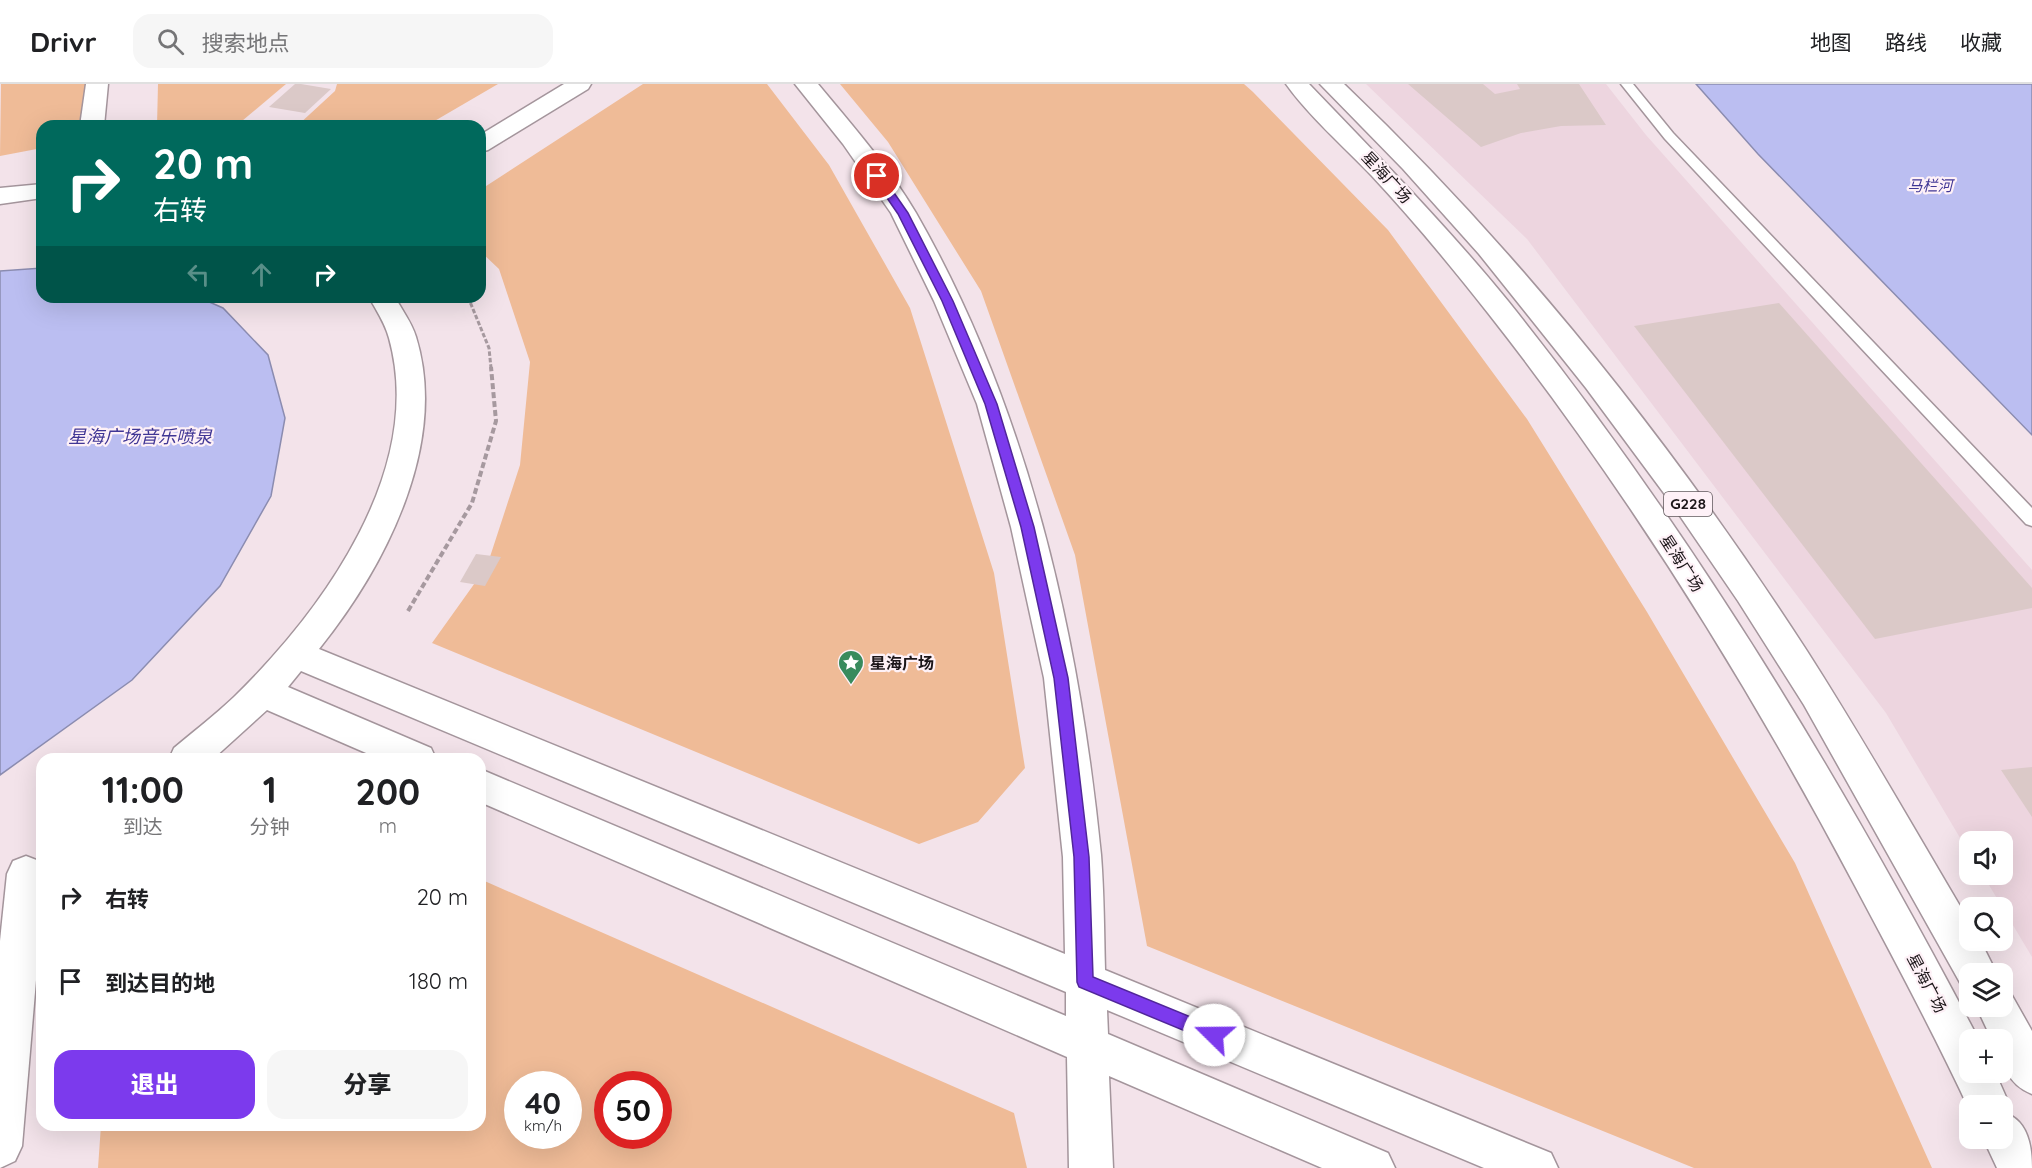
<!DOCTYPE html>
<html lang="zh">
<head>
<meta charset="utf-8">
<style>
	:root { --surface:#fff; --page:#f6f6f6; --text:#202124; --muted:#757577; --line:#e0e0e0; --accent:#7c3aed }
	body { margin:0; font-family:Quicksand,"Noto Sans SC",sans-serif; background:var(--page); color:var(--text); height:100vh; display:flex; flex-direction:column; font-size:22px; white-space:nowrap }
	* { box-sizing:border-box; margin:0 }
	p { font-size:20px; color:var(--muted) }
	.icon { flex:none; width:33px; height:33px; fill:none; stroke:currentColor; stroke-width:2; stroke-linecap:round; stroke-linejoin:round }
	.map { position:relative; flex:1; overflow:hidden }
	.drawer { position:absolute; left:36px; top:669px; width:450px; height:378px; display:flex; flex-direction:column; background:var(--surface); border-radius:18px; box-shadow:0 6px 24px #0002 }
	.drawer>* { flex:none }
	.top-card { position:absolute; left:36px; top:36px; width:450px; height:183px; border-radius:18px; box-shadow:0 6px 24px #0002; background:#00695c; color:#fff; overflow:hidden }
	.tools { position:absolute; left:1959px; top:747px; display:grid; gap:12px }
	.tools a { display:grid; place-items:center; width:54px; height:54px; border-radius:12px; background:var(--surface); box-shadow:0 6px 24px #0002; font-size:30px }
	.speed { position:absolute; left:504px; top:987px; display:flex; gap:12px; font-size:30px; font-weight:700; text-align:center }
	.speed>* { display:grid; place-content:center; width:78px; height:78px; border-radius:50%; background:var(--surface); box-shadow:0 6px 24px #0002; line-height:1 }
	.speed small { font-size:15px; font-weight:400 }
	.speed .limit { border:9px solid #d22; background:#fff; color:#111 }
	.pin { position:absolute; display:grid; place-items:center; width:51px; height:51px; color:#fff; margin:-26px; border:3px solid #fff; border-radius:50%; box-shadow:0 2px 6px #0007 }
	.me { position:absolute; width:66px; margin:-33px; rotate:292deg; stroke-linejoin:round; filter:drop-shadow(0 0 4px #0008) }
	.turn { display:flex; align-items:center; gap:21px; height:126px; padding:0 18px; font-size:27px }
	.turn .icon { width:78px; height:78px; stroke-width:2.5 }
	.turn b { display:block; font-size:42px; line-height:51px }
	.lanes { display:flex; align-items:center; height:57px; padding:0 18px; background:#0003; justify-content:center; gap:30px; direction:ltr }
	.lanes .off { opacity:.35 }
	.eta { display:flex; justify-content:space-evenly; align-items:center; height:102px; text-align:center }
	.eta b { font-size:36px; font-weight:800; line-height:42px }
	.primary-button { display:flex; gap:12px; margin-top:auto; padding:12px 18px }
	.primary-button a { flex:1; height:69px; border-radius:18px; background:var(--accent); color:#fff; font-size:24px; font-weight:800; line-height:69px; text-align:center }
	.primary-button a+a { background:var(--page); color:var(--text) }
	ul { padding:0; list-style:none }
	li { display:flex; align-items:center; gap:18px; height:84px; padding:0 18px }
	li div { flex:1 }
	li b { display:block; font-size:22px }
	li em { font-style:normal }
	header { display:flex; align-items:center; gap:36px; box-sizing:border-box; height:84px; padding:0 30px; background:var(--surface); border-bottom:2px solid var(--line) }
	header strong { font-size:28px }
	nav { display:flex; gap:33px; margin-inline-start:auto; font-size:21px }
	.search { width:420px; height:54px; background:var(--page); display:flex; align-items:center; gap:15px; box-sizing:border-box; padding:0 21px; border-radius:18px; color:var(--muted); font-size:22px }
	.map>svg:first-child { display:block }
	.built { fill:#edd5df }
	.green { fill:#efbb97; fill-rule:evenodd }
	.water { fill:#bbbef1; stroke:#8b8cb0; stroke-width:1.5 }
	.building { fill:#dbc9c8 }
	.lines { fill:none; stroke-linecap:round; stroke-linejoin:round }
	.lane-casing { stroke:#a4959c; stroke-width:3 }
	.secondary-casing { stroke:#a4959c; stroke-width:3 }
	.highway-casing { stroke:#a4959c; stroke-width:3 }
	.path-far1 { stroke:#a6999f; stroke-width:3; stroke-dasharray:4.5 2; stroke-linecap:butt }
	.path { stroke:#a6999f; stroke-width:4; stroke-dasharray:6 3; stroke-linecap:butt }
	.lane { fill:#fff; fill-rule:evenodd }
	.secondary { fill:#fff; fill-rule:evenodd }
	.highway { fill:#fff; fill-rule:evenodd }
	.route { fill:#7c3aed; stroke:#51269a; stroke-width:1.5 }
	.labels { text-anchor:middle; stroke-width:4.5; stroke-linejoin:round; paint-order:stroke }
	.far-water-label { font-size:15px; font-style:italic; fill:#403695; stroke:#fef1f7 }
	.shield { fill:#fef1f7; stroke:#60585c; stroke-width:1.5 }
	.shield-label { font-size:15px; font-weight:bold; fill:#1c1619 }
	.street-label { font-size:16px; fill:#1c1619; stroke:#fef1f7 }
	.poi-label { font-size:16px; font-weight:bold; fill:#1c1619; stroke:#fef1f7; text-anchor:start }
	.water-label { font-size:18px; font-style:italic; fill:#403695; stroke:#fef1f7 }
</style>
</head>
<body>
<header>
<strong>Drivr</strong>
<div class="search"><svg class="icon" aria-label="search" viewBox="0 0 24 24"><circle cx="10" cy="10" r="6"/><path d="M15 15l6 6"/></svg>搜索地点</div>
<nav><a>地图</a><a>路线</a><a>收藏</a></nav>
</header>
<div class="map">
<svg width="2032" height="1084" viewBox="0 0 2032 1084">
	<rect width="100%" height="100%" fill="#f3e3ea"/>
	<polygon class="built" points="1366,0 1606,0 1646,51 2032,486 2032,873 1983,791 2002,790 2002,758 1970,758 1969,769 1886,629 1527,155"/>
	<g class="green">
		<polygon points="1,0 88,0 83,42 42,42 42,64 0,72"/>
		<polygon points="158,0 286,0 236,42 157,42"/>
		<polygon points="337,0 498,0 426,42 297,42 335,7"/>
		<polygon points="643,0 767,0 829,81 910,224 994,489 1025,684 978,738 919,760 432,559 487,482 520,381 530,278 499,185 480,167 480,106"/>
		<polygon points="840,0 1244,0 1253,8 1388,146 1527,335 1647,528 1795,779 1932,1084 1694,1084 1147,862 1075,471 981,207 888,58"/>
		<path d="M480,795L1014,1029L1027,1084H98L101,1041H480ZM568,1000V1052H518V1000ZM608,1000H658V1052H608Z"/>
	</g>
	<g class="water">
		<polygon points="1696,0 2032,0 2032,351 1758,70"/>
		<polygon points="42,184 42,213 198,213 223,224 268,271 285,334 271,412 220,502 132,596 0,691 0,187"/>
	</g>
	<g class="building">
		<polygon points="295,0 301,0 331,5 305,29 269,23"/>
		<polygon points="1408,0 1483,0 1495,10 1520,5 1517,0 1579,0 1606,41 1561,42 1521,49 1481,63"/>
		<polygon points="1779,219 2032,504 2032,524 1875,555 1634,242"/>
		<polygon points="476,470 501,473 485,502 460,498"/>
		<polygon points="2032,683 2032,733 2001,686"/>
	</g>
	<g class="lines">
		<defs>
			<polygon id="lane" points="1621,0 1633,0 1673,49 2032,424 2032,442 2026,440 1665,55"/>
			<g id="secondary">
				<polygon points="86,0 108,0 104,42 80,42"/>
				<polygon points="564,0 591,0 588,5 488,66 480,68 480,51"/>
				<path d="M795,0H818C852,41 889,83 916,129C1028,324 1079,550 1101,771C1104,809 1104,848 1105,886L1551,1069L1558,1084H1484L1107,926L1108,950L1388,1069L1395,1084H1322L1109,992L1113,1084H1069L1067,973L480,718V685L1066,932V908L301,587L288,603L431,664L436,675H380L267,626L213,675H169L174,664C194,647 215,631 234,613C322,527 426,386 389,254C385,239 376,226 369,213H395C402,226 412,239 416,253C449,360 385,483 319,565L1065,870L1063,773L1044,594L1011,443L977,320L934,217L891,129L843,60Z"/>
				<polygon points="42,100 42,114 0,120 0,104"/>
				<polygon points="26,772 39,777 42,783 42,825 22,1062 15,1077 0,1084 0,857 7,790 13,777"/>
			</g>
			<g id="highway">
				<path d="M1286,0H1309C1377,71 1446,141 1508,217C1693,448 1841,694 1979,956H1970V988H1995L2010,1022L2007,1030C2028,1038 2032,1063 2032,1084H1997L1983,1054H2002V1022H1970V1027C1934,950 1894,875 1854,800C1748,600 1628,407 1488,229C1451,182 1412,135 1371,91C1344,63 1308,31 1286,0Z"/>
				<path d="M1320,0H1344C1520,168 1675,363 1807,567C1864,656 1916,748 1970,839V856H1980L1997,890H1970V907L1963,904L1804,621L1738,517L1669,416L1586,304L1479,170L1403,85Z"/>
				<path d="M2002,904L2010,908L2032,947V1010C2007,1000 2002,981 2002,956H1992L1976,922H2002Z"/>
			</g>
		</defs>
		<use href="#lane" class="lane-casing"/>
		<use href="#secondary" class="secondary-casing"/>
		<use href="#highway" class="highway-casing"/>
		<polyline class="path-far1" points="468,213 489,264 491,284"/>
		<polyline class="path" points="408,527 472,419 496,337 491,283"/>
		<use href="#lane" class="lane"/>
		<use href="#secondary" class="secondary"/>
		<use href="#highway" class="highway"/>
	</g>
	<polygon class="route" points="874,90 881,90 908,129 953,217 997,320 1034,443 1068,594 1089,773 1093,893 1220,945 1222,951 1220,957 1214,959 1079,903 1077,898 1074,773 1054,594 1021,443 985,320 942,217 898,130 872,92"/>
	<defs>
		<symbol id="sight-pin" viewBox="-11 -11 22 30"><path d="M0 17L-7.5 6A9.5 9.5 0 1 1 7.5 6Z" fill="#388b5d" stroke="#fef1f7"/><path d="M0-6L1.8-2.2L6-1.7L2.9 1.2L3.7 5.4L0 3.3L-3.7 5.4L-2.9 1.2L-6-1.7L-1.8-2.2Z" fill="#fff"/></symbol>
	</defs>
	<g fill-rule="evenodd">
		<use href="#sight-pin" x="836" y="564" width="30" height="40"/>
	</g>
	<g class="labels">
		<g class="far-water-label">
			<text x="1930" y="107">马栏河</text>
		</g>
		<rect class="shield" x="1664" y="408" width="48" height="24" rx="4.5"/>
		<g class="shield-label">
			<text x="1688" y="425">G228</text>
		</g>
		<g class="street-label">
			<text transform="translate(1387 93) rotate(47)" y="6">星海广场</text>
			<text transform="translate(1682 479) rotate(57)" y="6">星海广场</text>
			<text transform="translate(1927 899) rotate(62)" y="6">星海广场</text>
		</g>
		<g class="poi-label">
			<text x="870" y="585">星海广场</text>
		</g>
		<g class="water-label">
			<text x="140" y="359">星海广场音乐喷泉</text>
		</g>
	</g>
</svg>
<div class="tools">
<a><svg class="icon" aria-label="sound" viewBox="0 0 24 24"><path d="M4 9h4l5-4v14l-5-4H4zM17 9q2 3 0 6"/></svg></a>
<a><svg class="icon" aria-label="search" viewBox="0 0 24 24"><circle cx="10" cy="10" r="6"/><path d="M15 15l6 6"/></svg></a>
<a><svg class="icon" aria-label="layers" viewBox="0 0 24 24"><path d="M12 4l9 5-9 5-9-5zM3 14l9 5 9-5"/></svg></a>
<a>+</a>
<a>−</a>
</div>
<div class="speed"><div>40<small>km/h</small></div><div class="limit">50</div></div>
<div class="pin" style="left:877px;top:92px;background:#d93025"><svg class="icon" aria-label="arrive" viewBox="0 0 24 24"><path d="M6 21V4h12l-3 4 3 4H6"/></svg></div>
<svg class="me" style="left:1214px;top:951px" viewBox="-20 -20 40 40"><circle r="19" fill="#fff"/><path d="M0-13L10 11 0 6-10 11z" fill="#7c3aed"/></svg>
<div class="top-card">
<div class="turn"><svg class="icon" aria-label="right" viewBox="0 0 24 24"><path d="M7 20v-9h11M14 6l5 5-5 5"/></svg><div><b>20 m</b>右转</div></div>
<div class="lanes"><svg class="icon off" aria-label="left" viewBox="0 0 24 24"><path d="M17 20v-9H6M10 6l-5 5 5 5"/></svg><svg class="icon off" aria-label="ahead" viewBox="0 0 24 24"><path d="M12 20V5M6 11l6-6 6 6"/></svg><svg class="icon" aria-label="right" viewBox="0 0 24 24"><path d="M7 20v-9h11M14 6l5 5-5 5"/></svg></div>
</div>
<section class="drawer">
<div class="eta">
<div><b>11:00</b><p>到达</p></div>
<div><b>1</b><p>分钟</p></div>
<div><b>200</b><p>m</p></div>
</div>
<ul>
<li><svg class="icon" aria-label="right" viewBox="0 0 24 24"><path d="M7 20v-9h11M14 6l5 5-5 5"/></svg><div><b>右转</b></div><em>20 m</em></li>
<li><svg class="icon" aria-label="arrive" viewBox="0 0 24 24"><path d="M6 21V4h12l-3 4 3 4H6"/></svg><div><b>到达目的地</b></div><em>180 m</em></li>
</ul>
<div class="primary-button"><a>退出</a><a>分享</a></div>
</section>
</div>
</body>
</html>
